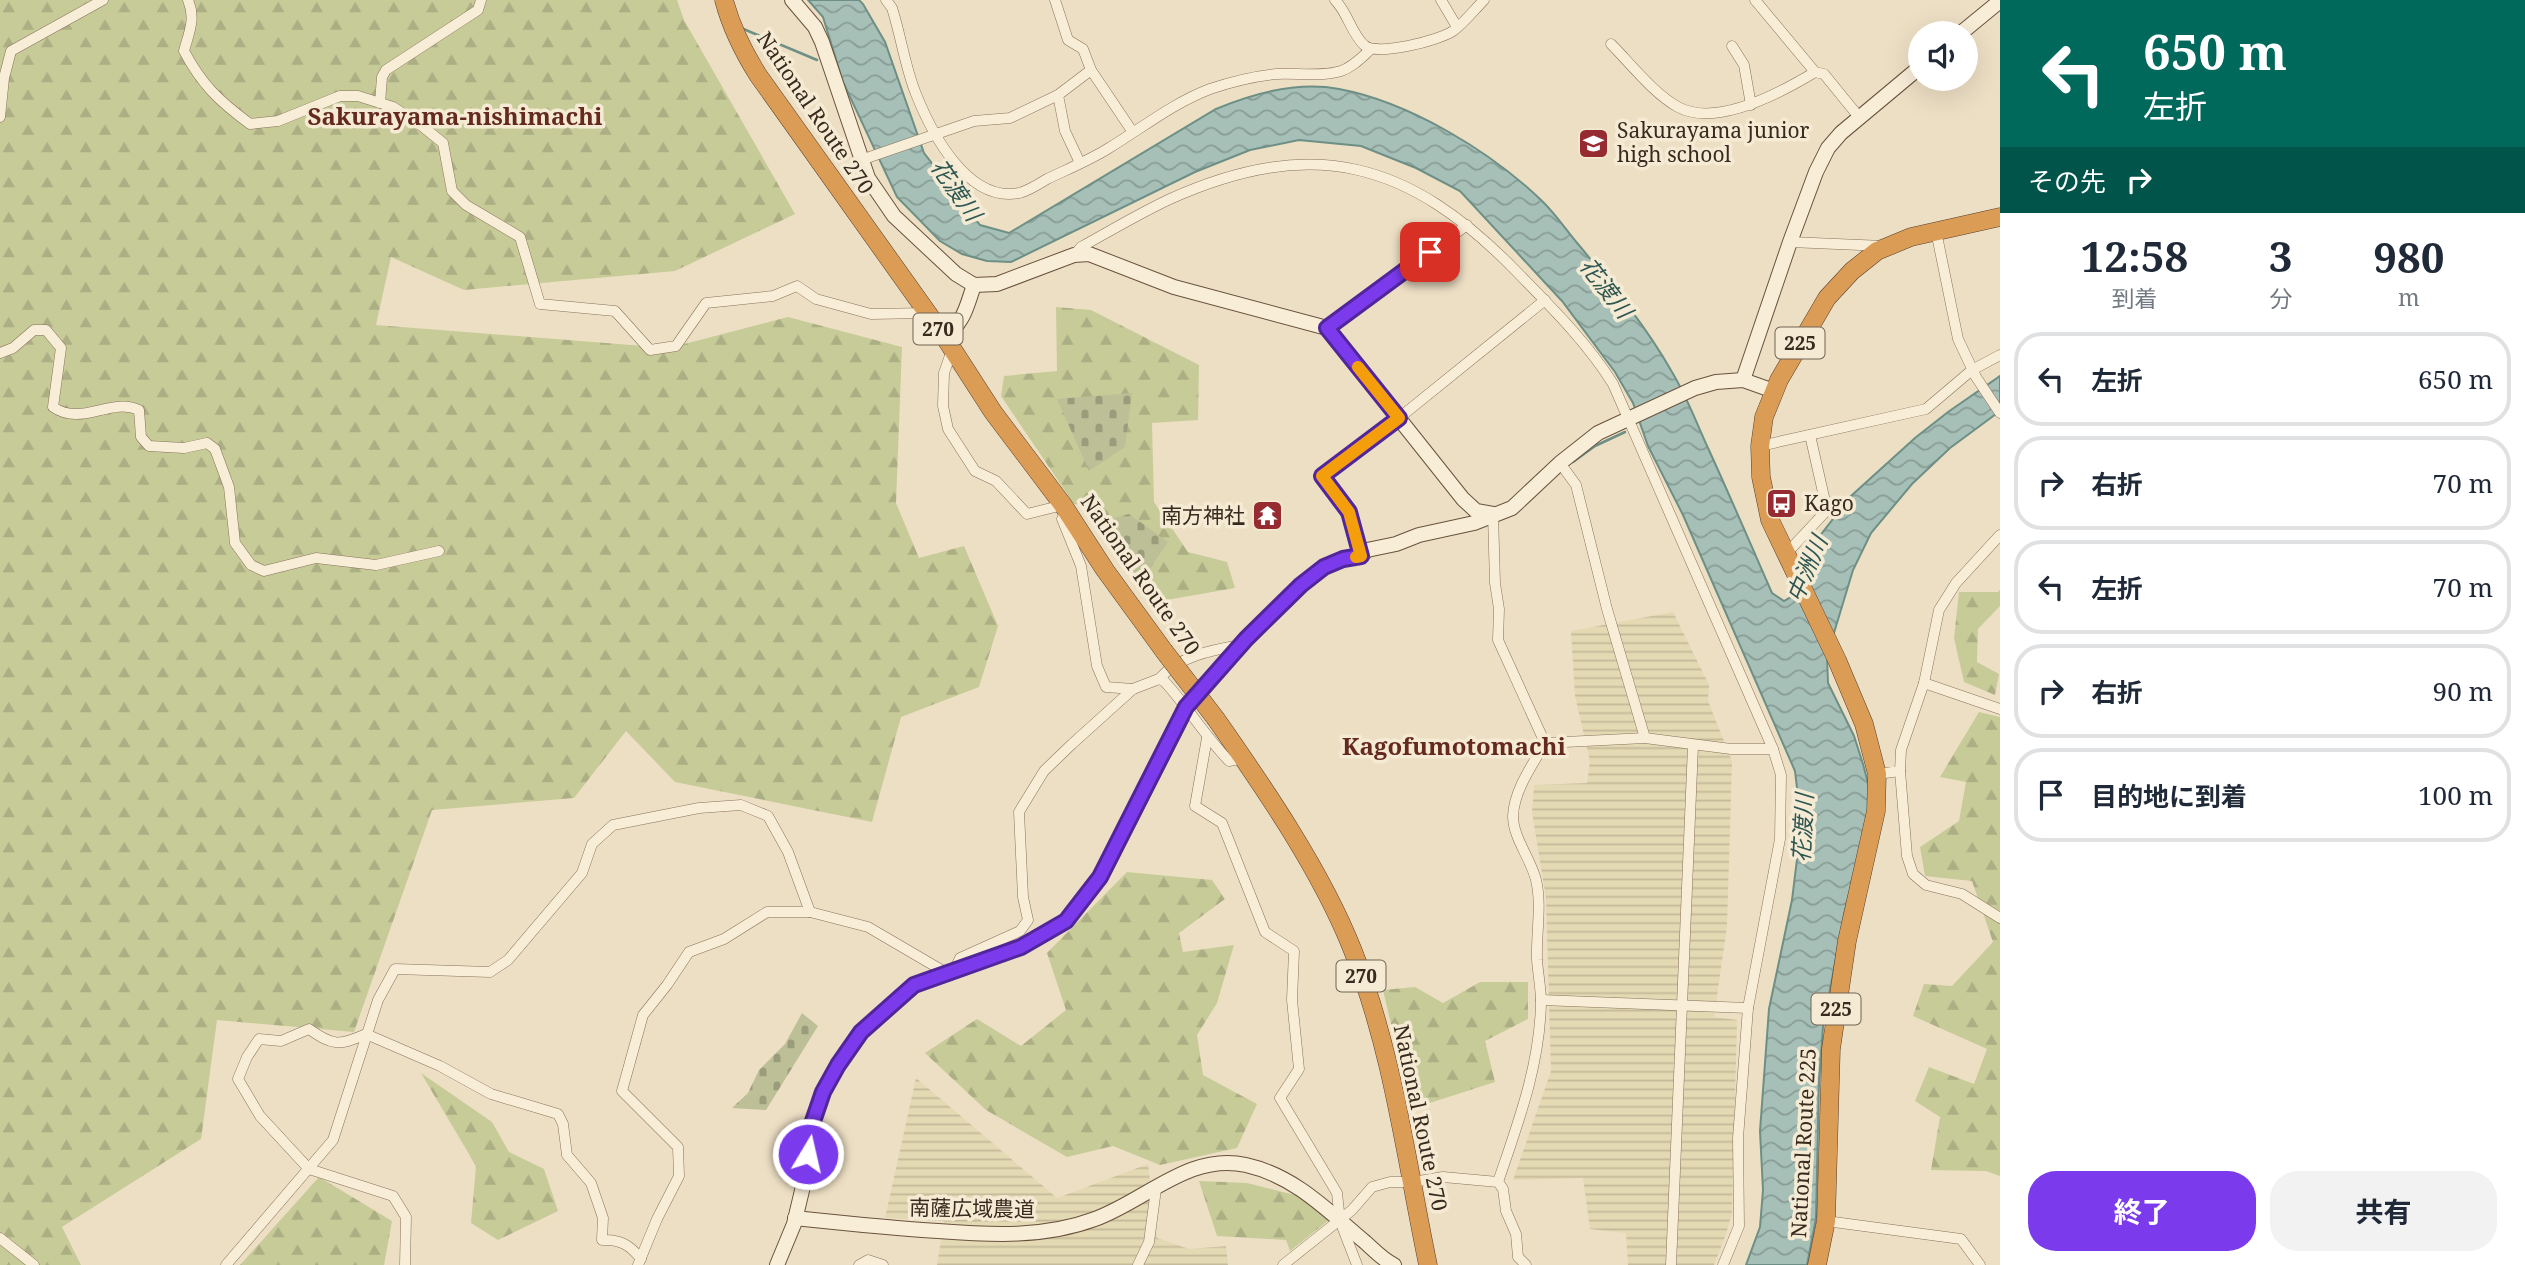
<!DOCTYPE html>
<html lang="ja">
<head>
<meta charset="utf-8">
<style>
	:root { --surface:#fff; --page:#f2f2f3; --text:#1f2937; --muted:#747a83; --line:#e0e1e3; --accent:#7c3aed }
	body { margin:0; font-family:"Noto Serif","Noto Sans JP",serif; background:var(--page); color:var(--text); height:100vh; display:flex; flex-direction:column; font-size:26px; white-space:nowrap }
	* { box-sizing:border-box; margin:0 }
	p { font-size:23px; color:var(--muted) }
	.icon { flex:none; width:38px; height:38px; fill:none; stroke:currentColor; stroke-width:2; stroke-linecap:round; stroke-linejoin:round }
	.map { position:relative; flex:1; overflow:hidden }
	.sheet { display:flex; flex-direction:column; background:var(--surface); width:525px }
	.sheet>* { flex:none }
	.hud { background:#00695c; color:#fff; overflow:hidden }
	.fabs { position:absolute; left:1908px; top:21px; display:grid; gap:14px }
	.fabs a { display:grid; place-items:center; width:70px; height:70px; border-radius:50%; background:var(--surface); box-shadow:0 7px 28px #0002; font-size:35px }
	.pin { position:absolute; display:grid; place-items:center; width:60px; height:60px; color:#fff; margin:-30px; border-radius:14px; box-shadow:0 4px 10px #0006 }
	.me { position:absolute; width:77px; margin:-38px; rotate:9deg; stroke-linejoin:round; filter:drop-shadow(0 0 5px #0008) }
	.turn { display:flex; align-items:center; gap:24px; height:147px; padding:0 28px; font-size:32px }
	.turn .icon { width:91px; height:91px; stroke-width:2.5 }
	.turn b { display:block; font-size:49px; line-height:60px }
	.then { display:flex; align-items:center; height:66px; padding:0 28px; background:#0003; gap:14px; font-size:26px }
	.eta { display:flex; justify-content:space-evenly; align-items:center; height:119px; text-align:center }
	.eta b { font-size:42px; font-weight:700; line-height:49px }
	.action { display:flex; gap:14px; margin-top:auto; padding:14px 28px }
	.action a { flex:1; height:80px; border-radius:28px; background:var(--accent); color:#fff; font-size:28px; font-weight:700; line-height:80px; text-align:center }
	.action a+a { background:var(--page); color:var(--text) }
	ul { padding:0; list-style:none }
	li { display:flex; align-items:center; gap:21px; height:94px; margin:0 14px 10px; padding:0 14px; border:4px solid var(--line); border-radius:28px }
	li div { flex:1 }
	li b { display:block; font-size:26px }
	li em { font-style:normal }
	main { display:flex; flex:1; min-height:0 }
	.map>svg:first-child { display:block }
	.farmland { fill:url(#farmland-rules) }
	.forest { fill:url(#forest-firs) }
	.cemetery { fill:url(#cemetery-stones) }
	.water { fill:url(#water-waves); stroke:#6d8f85; stroke-width:2 }
	.lines { fill:none; stroke-linecap:round; stroke-linejoin:round }
	.stream { stroke:#6d8f85; stroke-width:2.5 }
	.street-casing { stroke:#88715b; stroke-width:11 }
	.secondary-casing { stroke:#69523e; stroke-width:16 }
	.highway-casing { stroke:#553f2f; stroke-width:19 }
	.street { stroke:#f8edd7; stroke-width:10 }
	.secondary { stroke:#f8edd7; stroke-width:14 }
	.highway { stroke:#db9c56; stroke-width:18 }
	.highway-bridge-casing { stroke:#553f2f; stroke-width:19; stroke-linecap:butt }
	.highway-bridge { stroke:#db9c56; stroke-width:18 }
	.route-casing { stroke:#51269a; stroke-width:18 }
	.route { stroke:#7c3aed; stroke-width:12 }
	.slow { stroke:#f59e0b; stroke-width:12 }
	.labels { text-anchor:middle; stroke-width:7; stroke-linejoin:round; paint-order:stroke }
	.shield { fill:#f5ead3; stroke:#716454; stroke-width:2 }
	.shield-label { font-size:19px; font-weight:bold; fill:#382a1e }
	.street-label { font-size:21px; fill:#382a1e; stroke:#f5ead3 }
	.poi-label { font-size:21px; fill:#382a1e; stroke:#f5ead3; text-anchor:start }
	.water-label { font-size:23px; font-style:italic; fill:#2e5753; stroke:#f5ead3 }
	.quarter-label { font-size:24px; font-weight:bold; fill:#642a1f; stroke:#f5ead3 }
</style>
</head>
<body>
<main>
<div class="map">
<svg width="2000" height="1265" viewBox="0 0 2000 1265">
	<defs>
		<pattern id="farmland-rules" width="6" height="5" patternUnits="userSpaceOnUse" patternTransform="scale(1.75)"><rect width="6" height="5" fill="#e3d9b2"/><path d="M0 2.5h6" fill="none" stroke="#c4ba99"/></pattern>
		<pattern id="forest-firs" width="22" height="20" patternUnits="userSpaceOnUse" patternTransform="scale(1.75)"><rect width="22" height="20" fill="#c7cb98"/><path d="M5 1l3.5 6h-7zM16 11l3.5 6h-7z" fill="#acae83"/></pattern>
		<pattern id="cemetery-stones" width="16" height="16" patternUnits="userSpaceOnUse" patternTransform="scale(1.75)"><rect width="16" height="16" fill="#bdc097"/><path d="M2 7V4a2 2 0 0 1 4 0v3zM10 15v-3a2 2 0 0 1 4 0v3z" fill="#9b9c7b"/></pattern>
		<pattern id="water-waves" width="16" height="10" patternUnits="userSpaceOnUse" patternTransform="scale(1.75)"><rect width="16" height="10" fill="#a6c0b8"/><path d="M0 5q4-4 8 0t8 0" fill="none" stroke="#889c95"/></pattern>
	</defs>
	<rect width="100%" height="100%" fill="#eddfc4"/>
	<g class="farmland">
		<polygon points="1673,612 1709,685 1708,701 1732,761 1727,926 1714,1017 1737,1020 1732,1213 1726,1234 1714,1265 1628,1265 1626,1233 1590,1229 1583,1178 1513,1180 1551,1071 1546,898 1532,812 1534,785 1587,783 1590,761 1575,696 1571,631"/>
		<polygon points="916,1078 1057,1198 1148,1164 1157,1238 1189,1249 1226,1246 1228,1265 937,1265 944,1221 885,1218"/>
	</g>
	<g class="forest">
		<polygon points="0,0 677,0 684,20 795,214 675,271 464,290 391,257 376,325 669,348 788,317 902,347 896,503 919,558 964,546 998,626 979,687 901,717 872,822 675,782 626,731 574,798 432,810 354,1032 217,1020 201,1139 62,1227 81,1265 0,1265"/>
		<polygon points="1056,307 1091,310 1199,365 1198,420 1152,423 1154,502 1188,552 1227,562 1235,588 1155,602 1101,507 1074,504 1001,396 1004,376 1057,371"/>
		<polygon points="2000,590 2000,606 1978,629 1977,662 1999,674 1995,695 1964,682 1954,638 1959,592 1998,592"/>
		<polygon points="1979,712 2000,717 2000,1176 1986,1171 1931,1170 1940,1117 1915,1101 1929,1067 1974,1084 1987,1049 1913,1016 1924,984 1952,986 1993,942 1972,881 1925,876 1920,847 1959,821 1966,782 1940,777"/>
		<polygon points="1127,872 1212,880 1225,899 1179,933 1183,952 1234,945 1217,1003 1197,1035 1203,1075 1257,1104 1237,1148 1160,1165 1113,1146 1067,1157 986,1110 925,1053 977,1019 1021,1046 1066,1010 1047,953"/>
		<polygon points="1480,982 1528,982 1528,1019 1485,1041 1495,1082 1411,1109 1383,990 1415,987 1443,1003"/>
		<polygon points="421,1073 492,1122 509,1152 544,1169 558,1211 498,1240 471,1223 476,1166"/>
		<polygon points="319,1177 392,1221 384,1265 240,1265"/>
		<polygon points="1199,1181 1247,1183 1303,1197 1329,1220 1290,1251 1286,1240 1217,1236"/>
	</g>
	<g class="cemetery">
		<polygon points="1132,393 1125,447 1089,471 1057,399"/>
		<polygon points="1129,514 1168,542 1139,585 1106,520"/>
		<polygon points="802,1013 818,1026 766,1110 732,1108 748,1093 759,1070 785,1044"/>
	</g>
	<path class="water" d="M808,0H859L863,4L885,42L924,153L980,225L1009,233L1216,109C1254,93 1297,81 1339,89C1409,102 1490,151 1541,200C1555,213 1566,230 1578,244C1612,285 1646,326 1672,372C1687,397 1696,422 1708,448C1730,496 1751,545 1772,593L1784,601L1794,595L1815,542L1851,496L1915,438L1948,412L2000,376V411L1950,448L1912,484L1871,533L1853,570L1827,656L1828,683L1854,736L1863,764L1869,787L1870,817L1845,910L1823,1027L1819,1083L1816,1218L1807,1265H1746L1760,1227L1763,1190L1760,1131L1769,1009L1792,900L1798,851L1799,805L1795,771L1683,515L1648,446L1633,403L1615,372L1562,301L1460,191L1416,168L1361,146L1299,140L1250,150L1195,172L1011,262L987,261L962,254L940,241L897,197L843,82L823,17Z"/>
	<g class="lines">
		<g class="stream">
			<polyline points="741,28 817,60"/>
			<polyline points="1573,462 1595,446 1625,432"/>
		</g>
		<defs>
			<g id="street">
				<path d="M188,0C196,19 189,32 184,51C202,85 219,101 250,124L278,121L340,96H358L393,107L422,126L443,143L452,191L466,205L520,237L540,304L615,311L650,350L676,346L706,303L773,296L797,286L816,299L871,314L926,313"/>
				<path d="M886,0L892,8C901,36 905,67 916,94C932,134 968,203 1019,193C1028,191 1039,184 1047,179C1068,169 1090,160 1109,148C1142,128 1173,103 1210,89C1231,82 1255,76 1277,74C1297,73 1322,77 1341,71C1353,67 1362,57 1371,49"/>
				<polyline points="1055,0 1068,40 1083,49 1091,70 1132,131"/>
				<path d="M1335,0C1348,13 1351,33 1364,45C1376,57 1440,40 1453,31C1464,23 1474,10 1484,0"/>
				<polyline points="1441,0 1457,27"/>
				<polyline points="1755,0 1815,72 1824,74 1859,117"/>
				<path d="M1611,44C1630,63 1654,94 1678,107C1717,128 1782,92 1815,72"/>
				<polyline points="1732,46 1744,65 1751,105"/>
				<polyline points="1058,95 1065,131 1080,163"/>
				<polyline points="380,103 382,77 386,70 478,10 481,0"/>
				<polyline points="0,117 4,78 11,51 103,0"/>
				<polyline points="861,160 974,121 1010,118 1058,95 1091,70"/>
				<polyline points="1936,231 1958,339 1976,377 2000,413"/>
				<polyline points="1790,242 1884,246"/>
				<path d="M1074,255L1081,247C1110,231 1140,213 1170,199C1313,135 1409,161 1516,271C1550,306 1587,342 1613,384L1773,749"/>
				<polyline points="1327,328 1467,225"/>
				<polyline points="952,350 944,373 943,406 948,429 975,471 996,481 1027,514 1063,505"/>
				<path d="M0,353L13,348L34,330H46L61,348L53,407C82,427 110,397 139,410L141,437L149,446L184,448L207,443L215,449L229,487L235,543L251,565L264,571L316,558L376,565L439,551"/>
				<polyline points="1760,446 1926,409 1972,370 2000,355"/>
				<polyline points="1560,463 1576,485 1607,609 1645,738"/>
				<polyline points="1066,511 1062,519 1081,566 1097,666 1106,687 1133,689"/>
				<path d="M1493,514L1495,583L1499,609L1498,640L1545,743C1533,764 1514,790 1513,816C1513,838 1531,859 1536,880C1542,905 1536,934 1537,960C1538,974 1541,988 1541,1002C1540,1065 1518,1123 1498,1182"/>
				<polyline points="1785,555 1827,510 1810,435"/>
				<polyline points="1361,556 1349,512 1322,476 1399,418 1545,300"/>
				<path d="M1159,679C1179,656 1212,650 1241,645"/>
				<polyline points="1924,683 2000,709"/>
				<polyline points="1207,738 1195,806 1222,823 1265,932 1294,951 1292,1000 1299,1069 1280,1098 1337,1193 1340,1221 1357,1265"/>
				<polyline points="1545,743 1645,738 1731,749 1773,749 1781,775 1780,839 1748,1008 1738,1138 1739,1226 1723,1265"/>
				<polyline points="1900,771 1907,856 1913,874 1926,885 1962,894 2000,918"/>
				<polyline points="1877,774 1900,771 1901,750 1924,683 1939,610 1956,583 2000,535"/>
				<path d="M955,969L960,958L1020,931L1028,920L1023,897L1019,812L1044,771L1072,744L1133,689L1159,679L1164,681C1187,706 1205,736 1229,761L1243,758"/>
				<polyline points="1541,1000 1748,1008"/>
				<polyline points="1826,1221 1961,1239 1980,1265"/>
				<polyline points="0,1238 34,1265"/>
				<polyline points="226,1265 333,1140 378,1000 395,969 490,972 508,960 582,873 592,844 613,825 699,808 741,805 768,816 788,852 810,912"/>
				<path d="M405,1265L406,1217L393,1196L309,1169L260,1116L238,1079L247,1057L259,1039L281,1041L309,1029C333,1046 339,1046 366,1034L440,1066L491,1094L558,1114L563,1124L567,1155L591,1183L603,1218L602,1240C620,1239 630,1245 641,1259"/>
				<polyline points="638,1265 657,1219 679,1176 678,1147 622,1091 643,1015 667,985 689,952 724,939 767,912 810,912 868,927 945,972"/>
				<polyline points="859,1265 868,1260 883,1265"/>
				<polyline points="1138,1265 1149,1242 1156,1189"/>
				<polyline points="1283,1265 1352,1210 1372,1187 1390,1182 1413,1182 1443,1177 1498,1182 1503,1189 1506,1211 1516,1234 1518,1257 1526,1265"/>
				<polyline points="1671,1265 1693,746"/>
			</g>
			<g id="secondary">
				<polyline points="792,0 815,27 822,42 868,178 894,216 956,274 974,285 997,284 1074,255 1089,254 1174,287 1327,328 1463,499 1476,511 1493,514"/>
				<polyline points="1961,33 2000,1"/>
				<path d="M944,336C964,324 967,305 974,285"/>
				<polyline points="1743,380 1790,242 1816,172 1828,148 1841,133 1920,67"/>
				<path d="M795,1218C843,1223 890,1228 938,1231C992,1235 1044,1238 1095,1219C1145,1201 1190,1152 1246,1165C1295,1176 1328,1211 1365,1242C1374,1250 1383,1260 1394,1265"/>
				<polyline points="777,1265 794,1224 805,1178 810,1130 823,1092 838,1065 861,1032 914,985 1021,947 1066,921 1100,878 1187,707 1246,639 1301,585 1324,567 1343,559 1361,556 1367,550 1396,544 1419,535 1474,523 1512,508 1560,463 1598,433 1695,388 1716,382 1743,380 1774,391"/>
			</g>
			<g id="highway">
				<path d="M724,0C731,27 743,51 758,75L944,336L993,412L1063,505L1105,570L1164,651"/>
				<path d="M1216,719C1265,789 1322,872 1353,951C1393,1052 1406,1160 1428,1265"/>
				<polyline points="1817,1265 1826,1221 1831,1049 1847,941 1876,811 1877,774 1864,724 1837,660 1770,520 1761,477 1760,446 1764,417 1779,380 1827,298 1852,271 1877,251 1911,237 2000,217"/>
			</g>
		</defs>
		<use href="#street" class="street-casing"/>
		<use href="#secondary" class="secondary-casing"/>
		<use href="#highway" class="highway-casing"/>
		<use href="#street" class="street"/>
		<use href="#secondary" class="secondary"/>
		<use href="#highway" class="highway"/>
		<defs>
			<polyline id="highway-bridge" points="1164,651 1216,719"/>
		</defs>
		<use href="#highway-bridge" class="highway-bridge-casing"/>
		<use href="#highway-bridge" class="highway-bridge"/>
	</g>
	<g class="lines">
		<defs>
			<polyline id="route" points="808,1154 810,1130 823,1092 838,1065 861,1032 914,985 1021,947 1066,921 1100,877 1186,707 1246,639 1301,585 1324,567 1343,559 1361,556 1349,512 1322,476 1399,418 1327,328 1430,252"/>
		</defs>
		<use href="#route" class="route-casing"/>
		<use href="#route" class="route"/>
		<polyline class="slow" points="1356,557 1361,556 1349,512 1322,476 1399,418 1358,367"/>
	</g>
	<defs>
		<symbol id="school-square" viewBox="-11 -11 22 22"><rect x="-9" y="-9" width="18" height="18" rx="4" fill="#962c31" stroke="#f5ead3"/><path d="M0-5L7-2L0 1L-7-2ZM-4 1L0 2.5L4 1V4Q0 6-4 4Z" fill="#fff"/></symbol>
		<symbol id="bus-square" viewBox="-11 -11 22 22"><rect x="-9" y="-9" width="18" height="18" rx="4" fill="#962c31" stroke="#f5ead3"/><path d="M-5-6H5V4H4V6H2V4H-2V6H-4V4H-5ZM-3.5-4V0h7V-4ZM-3.5 1.2v1.5H-2V1.2ZM2 1.2v1.5H3.5V1.2Z" fill="#fff"/></symbol>
		<symbol id="temple-square" viewBox="-11 -11 22 22"><rect x="-9" y="-9" width="18" height="18" rx="4" fill="#962c31" stroke="#f5ead3"/><path d="M0-6L5-2H3V0L6.5 2.5H4V6H1.5V3h-3V6H-4V2.5H-6.5L-3 0V-2H-5Z" fill="#fff"/></symbol>
	</defs>
	<g fill-rule="evenodd">
		<use href="#school-square" x="1576" y="126" width="35" height="35"/>
		<use href="#bus-square" x="1764" y="486" width="35" height="35"/>
		<use href="#temple-square" x="1250" y="498" width="35" height="35"/>
	</g>
	<g class="labels">
		<g class="shield">
			<rect x="913.5" y="313.5" width="49" height="31" rx="5"/>
			<rect x="1775.5" y="327.5" width="49" height="31" rx="5"/>
			<rect x="1336.5" y="960.5" width="49" height="31" rx="5"/>
			<rect x="1811.5" y="993.5" width="49" height="31" rx="5"/>
		</g>
		<g class="shield-label">
			<text x="938" y="336">270</text>
			<text x="1800" y="350">225</text>
			<text x="1361" y="983">270</text>
			<text x="1836" y="1016">225</text>
		</g>
		<g class="street-label">
			<text transform="translate(815 113) rotate(56)" y="7">National Route 270</text>
			<text transform="translate(1140 575) rotate(55)" y="7">National Route 270</text>
			<text transform="translate(1420 1118) rotate(78)" y="7">National Route 270</text>
			<text transform="translate(1804 1143) rotate(-87)" y="7">National Route 225</text>
			<text transform="translate(972 1209) rotate(1)" y="7">南薩広域農道</text>
		</g>
		<g class="poi-label">
			<text x="1617" y="138">Sakurayama junior<tspan x="1617" dy="24">high school</tspan></text>
			<text x="1804" y="511">Kago</text>
			<text x="1245" y="523" text-anchor="end">南方神社</text>
		</g>
		<g class="water-label">
			<text transform="translate(956 190) rotate(55)" y="8">花渡川</text>
			<text transform="translate(1606 288) rotate(52)" y="8">花渡川</text>
			<text transform="translate(1807 569) rotate(-67)" y="8">中洲川</text>
			<text transform="translate(1803 828) rotate(-87)" y="8">花渡川</text>
		</g>
		<g class="quarter-label">
			<text x="455" y="125">Sakurayama-nishimachi</text>
			<text x="1454" y="755">Kagofumotomachi</text>
		</g>
	</g>
</svg>
<div class="fabs">
<a><svg class="icon" aria-label="sound" viewBox="0 0 24 24"><path d="M4 9h4l5-4v14l-5-4H4zM17 9q2 3 0 6"/></svg></a>
</div>
<div class="pin" style="left:1430px;top:252px;background:#d93025"><svg class="icon" aria-label="arrive" viewBox="0 0 24 24"><path d="M6 21V4h12l-3 4 3 4H6"/></svg></div>
<svg class="me" style="left:808px;top:1154px" viewBox="-20 -20 40 40"><circle r="17" fill="#7c3aed" stroke="#fff" stroke-width="3"/><path d="M0-11L8 9 0 5-8 9z" fill="#fff"/></svg>
</div>
<section class="sheet">
<div class="hud">
<div class="turn"><svg class="icon" aria-label="left" viewBox="0 0 24 24"><path d="M17 20v-9H6M10 6l-5 5 5 5"/></svg><div><b>650 m</b>左折</div></div>
<div class="then">その先<svg class="icon" aria-label="right" viewBox="0 0 24 24"><path d="M7 20v-9h11M14 6l5 5-5 5"/></svg></div>
</div>
<div class="eta">
<div><b>12:58</b><p>到着</p></div>
<div><b>3</b><p>分</p></div>
<div><b>980</b><p>m</p></div>
</div>
<ul>
<li><svg class="icon" aria-label="left" viewBox="0 0 24 24"><path d="M17 20v-9H6M10 6l-5 5 5 5"/></svg><div><b>左折</b></div><em>650 m</em></li>
<li><svg class="icon" aria-label="right" viewBox="0 0 24 24"><path d="M7 20v-9h11M14 6l5 5-5 5"/></svg><div><b>右折</b></div><em>70 m</em></li>
<li><svg class="icon" aria-label="left" viewBox="0 0 24 24"><path d="M17 20v-9H6M10 6l-5 5 5 5"/></svg><div><b>左折</b></div><em>70 m</em></li>
<li><svg class="icon" aria-label="right" viewBox="0 0 24 24"><path d="M7 20v-9h11M14 6l5 5-5 5"/></svg><div><b>右折</b></div><em>90 m</em></li>
<li><svg class="icon" aria-label="arrive" viewBox="0 0 24 24"><path d="M6 21V4h12l-3 4 3 4H6"/></svg><div><b>目的地に到着</b></div><em>100 m</em></li>
</ul>
<div class="action"><a>終了</a><a>共有</a></div>
</section>
</main>
</body>
</html>
